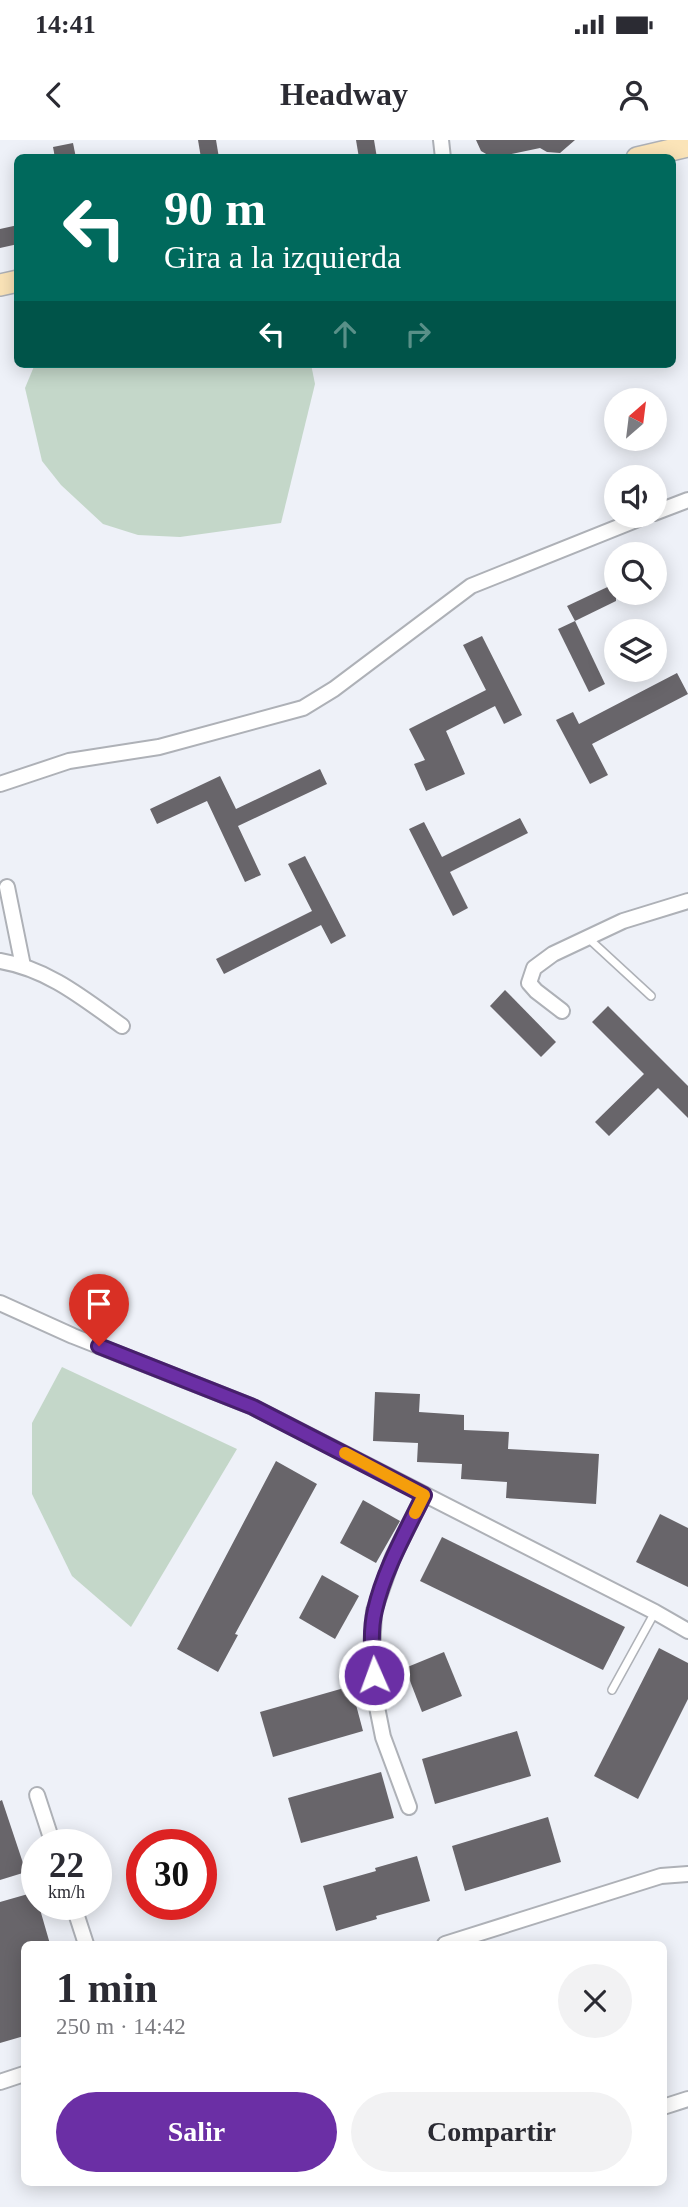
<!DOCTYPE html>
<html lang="es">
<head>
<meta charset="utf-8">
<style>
	:root { --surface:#fff; --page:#f2f2f3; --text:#2b2b33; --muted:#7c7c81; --accent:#6b2fa5 }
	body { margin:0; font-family:"Times New Roman",serif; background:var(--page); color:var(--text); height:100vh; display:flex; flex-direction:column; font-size:26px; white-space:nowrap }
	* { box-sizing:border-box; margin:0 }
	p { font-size:23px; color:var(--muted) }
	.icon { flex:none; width:38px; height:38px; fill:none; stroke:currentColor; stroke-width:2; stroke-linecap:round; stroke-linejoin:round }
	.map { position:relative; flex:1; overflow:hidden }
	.sheet { position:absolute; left:21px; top:1801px; width:646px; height:245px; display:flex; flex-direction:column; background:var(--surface); border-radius:10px; box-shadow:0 4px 18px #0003 }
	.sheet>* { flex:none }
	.banner { position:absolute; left:14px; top:14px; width:662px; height:214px; border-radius:10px; box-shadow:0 4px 18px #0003; background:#00695c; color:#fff; overflow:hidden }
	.needle { width:46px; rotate:28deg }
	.tools { position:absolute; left:604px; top:248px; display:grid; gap:14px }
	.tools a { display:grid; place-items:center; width:63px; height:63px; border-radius:50%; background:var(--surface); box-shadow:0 4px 18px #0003; font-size:35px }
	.speed { position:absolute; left:21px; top:1689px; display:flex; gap:14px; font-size:35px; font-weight:700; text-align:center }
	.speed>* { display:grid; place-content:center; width:91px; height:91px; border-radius:50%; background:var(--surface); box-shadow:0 4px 18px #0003; line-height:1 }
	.speed small { font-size:18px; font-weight:400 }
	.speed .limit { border:10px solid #d22; background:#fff; color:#111 }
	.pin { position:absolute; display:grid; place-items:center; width:60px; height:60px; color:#fff; margin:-72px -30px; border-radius:50% 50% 50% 0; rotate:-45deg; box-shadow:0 0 7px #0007 }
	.pin .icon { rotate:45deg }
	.me { position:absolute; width:77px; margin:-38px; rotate:358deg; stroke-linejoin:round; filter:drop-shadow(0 0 5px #0008) }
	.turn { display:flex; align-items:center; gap:24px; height:147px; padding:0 35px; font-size:32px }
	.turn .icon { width:91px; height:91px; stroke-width:2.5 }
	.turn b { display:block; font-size:49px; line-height:60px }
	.lanes { display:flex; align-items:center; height:66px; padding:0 35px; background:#0003; justify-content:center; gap:35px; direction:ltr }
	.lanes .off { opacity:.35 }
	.round { display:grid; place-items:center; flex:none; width:74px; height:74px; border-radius:37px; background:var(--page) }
	.headline { display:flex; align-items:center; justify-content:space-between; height:119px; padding:0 35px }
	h1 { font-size:42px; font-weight:600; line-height:52px }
	.primary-button { display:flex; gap:14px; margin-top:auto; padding:14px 35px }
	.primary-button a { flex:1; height:80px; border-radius:42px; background:var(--accent); color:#fff; font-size:28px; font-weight:600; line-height:80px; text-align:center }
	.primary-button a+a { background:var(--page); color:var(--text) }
	.status { display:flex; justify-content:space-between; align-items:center; height:49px; padding:0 35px; background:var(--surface); direction:ltr }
	.status svg { height:19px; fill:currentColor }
	header { display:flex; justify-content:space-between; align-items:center; height:91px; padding:0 35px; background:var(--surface); font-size:32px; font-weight:600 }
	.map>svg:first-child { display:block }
	.green { fill:#c4d7c9 }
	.building { fill:#68656a }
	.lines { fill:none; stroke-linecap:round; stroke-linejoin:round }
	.lane-casing { stroke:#aeb1b7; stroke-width:10 }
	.street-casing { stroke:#aeb1b7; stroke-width:18 }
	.secondary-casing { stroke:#aeb1b7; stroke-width:24 }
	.lane { stroke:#fff; stroke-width:7 }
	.street { stroke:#fff; stroke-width:14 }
	.secondary { stroke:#fbe4b8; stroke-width:21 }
	.route-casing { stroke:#461f6b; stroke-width:18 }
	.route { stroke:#6b2fa5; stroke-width:12 }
	.slow { stroke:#f59e0b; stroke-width:12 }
</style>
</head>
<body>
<div class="status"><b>14:41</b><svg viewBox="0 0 49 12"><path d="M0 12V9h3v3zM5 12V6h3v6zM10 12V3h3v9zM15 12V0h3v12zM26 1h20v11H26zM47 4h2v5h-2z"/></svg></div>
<header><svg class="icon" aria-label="back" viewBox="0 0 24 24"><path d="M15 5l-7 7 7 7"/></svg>Headway<svg class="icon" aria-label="person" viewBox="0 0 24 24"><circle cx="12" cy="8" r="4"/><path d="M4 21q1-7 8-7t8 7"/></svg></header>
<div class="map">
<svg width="688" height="2067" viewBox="0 0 688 2067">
	<rect width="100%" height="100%" fill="#eef1f8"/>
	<g class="green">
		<polygon points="35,224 311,224 315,244 281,383 180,397 138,395 103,384 61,345 42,321 25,248"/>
		<polygon points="62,1227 237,1309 131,1487 72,1436 32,1354 32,1283"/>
	</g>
	<g class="building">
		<polygon points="198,0 216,0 219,18 201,18"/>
		<polygon points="356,0 374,0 377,18 359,18"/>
		<polygon points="476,0 575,0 560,13 547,12 540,8 493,18 481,11"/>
		<polygon points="73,3 76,18 55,18 53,7"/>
		<polygon points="18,85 18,104 0,108 0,89"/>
		<polygon points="616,443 616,461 575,481 567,466"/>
		<polygon points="575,481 605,544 589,552 558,489"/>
		<polygon points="482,496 522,575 504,584 495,566 446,591 465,634 426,651 414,624 425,620 409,589 486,550 463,505"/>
		<polygon points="677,533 688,554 592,604 608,635 590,644 556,580 573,572 579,584"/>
		<polygon points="320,629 327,644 238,686 261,735 245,742 207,661 157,684 150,669 220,636 236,669"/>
		<polygon points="520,678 528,693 450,732 468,768 453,776 409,689 424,682 442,717"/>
		<polygon points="305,716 346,796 331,804 321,785 224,834 216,819 312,771 288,724"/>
		<polygon points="505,850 556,902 541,917 490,866"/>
		<polygon points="608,866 688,946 688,978 658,948 609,996 595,982 644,934 592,882"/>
		<polygon points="375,1252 420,1254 419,1272 464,1275 464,1290 509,1292 508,1309 599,1314 596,1364 506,1358 507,1342 461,1339 462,1324 417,1322 418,1303 373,1301"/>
		<polygon points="276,1321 317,1344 235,1494 238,1495 218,1532 177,1509"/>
		<polygon points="363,1360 400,1381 376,1423 340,1403"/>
		<polygon points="660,1374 688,1388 688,1447 636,1422"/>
		<polygon points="442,1397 625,1487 603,1530 420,1441"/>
		<polygon points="322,1435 359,1456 335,1499 299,1478"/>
		<polygon points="659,1508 688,1523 688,1559 638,1659 594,1636"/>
		<polygon points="444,1512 462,1556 422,1572 405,1528"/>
		<polygon points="351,1546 363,1591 273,1617 260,1572"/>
		<polygon points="517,1591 531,1636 435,1664 422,1619"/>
		<polygon points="381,1632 394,1678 301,1703 288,1658"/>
		<polygon points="2,1660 26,1732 0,1740 0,1661"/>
		<polygon points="548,1677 561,1722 465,1751 452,1706"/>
		<polygon points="417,1716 430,1761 376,1776 377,1779 336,1791 323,1746 376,1731 375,1728"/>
		<polygon points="35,1752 50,1804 24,1804 24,1896 0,1903 0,1762"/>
	</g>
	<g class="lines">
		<defs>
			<g id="lane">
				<polyline points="588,798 651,856"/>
				<polyline points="612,1550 655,1472"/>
			</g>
			<g id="street">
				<polyline points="441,0 443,18"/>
				<polyline points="654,373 688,360"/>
				<polyline points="0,644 69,621 159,607 303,568 334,549 471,446 646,376"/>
				<polyline points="7,747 23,826"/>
				<path d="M0,821C48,829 83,858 122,886"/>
				<polyline points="562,871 536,851 529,843 534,828 553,814 623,781 688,761"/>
				<polyline points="0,1163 73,1196 253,1267 655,1472 688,1491"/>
				<polyline points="37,1655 53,1704"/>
				<polyline points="409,1667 383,1597 375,1557 372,1513 374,1471 393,1417 424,1355"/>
				<polyline points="73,1764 86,1804"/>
				<polyline points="445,1804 661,1736 688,1734"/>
				<polyline points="0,1942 24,1934"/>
				<polyline points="663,1967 688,1959"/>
			</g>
			<g id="secondary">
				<polyline points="637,18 688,6"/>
				<polyline points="0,145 18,141"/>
			</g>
		</defs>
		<use href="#lane" class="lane-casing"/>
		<use href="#street" class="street-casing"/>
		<use href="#secondary" class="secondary-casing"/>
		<use href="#lane" class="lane"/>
		<use href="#street" class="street"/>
		<use href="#secondary" class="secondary"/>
	</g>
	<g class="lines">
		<defs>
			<path id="route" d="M99,1206L253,1267L424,1355C406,1392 384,1430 375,1470C370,1490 372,1514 374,1535"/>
		</defs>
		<use href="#route" class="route-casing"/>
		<use href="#route" class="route"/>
		<polyline class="slow" points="345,1313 424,1355 415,1373"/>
	</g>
</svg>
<div class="tools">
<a><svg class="needle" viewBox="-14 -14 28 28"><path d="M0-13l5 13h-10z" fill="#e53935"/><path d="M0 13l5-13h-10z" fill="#7c7c81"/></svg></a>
<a><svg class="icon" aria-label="sound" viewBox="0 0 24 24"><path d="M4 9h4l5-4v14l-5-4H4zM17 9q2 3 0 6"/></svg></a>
<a><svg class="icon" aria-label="search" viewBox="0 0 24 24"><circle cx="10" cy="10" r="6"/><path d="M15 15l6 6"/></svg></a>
<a><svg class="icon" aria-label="layers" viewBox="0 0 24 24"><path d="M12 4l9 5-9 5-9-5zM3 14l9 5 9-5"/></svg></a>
</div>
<div class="speed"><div>22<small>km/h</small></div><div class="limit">30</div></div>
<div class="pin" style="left:99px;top:1206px;background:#d93025"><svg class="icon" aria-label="arrive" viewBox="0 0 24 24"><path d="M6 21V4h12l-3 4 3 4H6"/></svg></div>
<svg class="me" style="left:374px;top:1535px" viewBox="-20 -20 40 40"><circle r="17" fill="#6b2fa5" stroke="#fff" stroke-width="3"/><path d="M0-11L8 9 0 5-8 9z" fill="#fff"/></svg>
<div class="banner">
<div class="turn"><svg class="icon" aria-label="left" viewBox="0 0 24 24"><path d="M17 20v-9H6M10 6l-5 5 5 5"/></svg><div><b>90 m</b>Gira a la izquierda</div></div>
<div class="lanes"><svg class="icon" aria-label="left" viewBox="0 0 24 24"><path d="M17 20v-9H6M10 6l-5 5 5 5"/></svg><svg class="icon off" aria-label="ahead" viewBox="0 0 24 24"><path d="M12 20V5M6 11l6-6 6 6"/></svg><svg class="icon off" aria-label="right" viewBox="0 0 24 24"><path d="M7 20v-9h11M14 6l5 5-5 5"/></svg></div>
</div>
<section class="sheet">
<div class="headline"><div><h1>1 min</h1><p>250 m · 14:42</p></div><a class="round"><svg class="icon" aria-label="close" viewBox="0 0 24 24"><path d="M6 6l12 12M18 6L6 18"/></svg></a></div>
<div class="primary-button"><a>Salir</a><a>Compartir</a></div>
</section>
</div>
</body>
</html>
